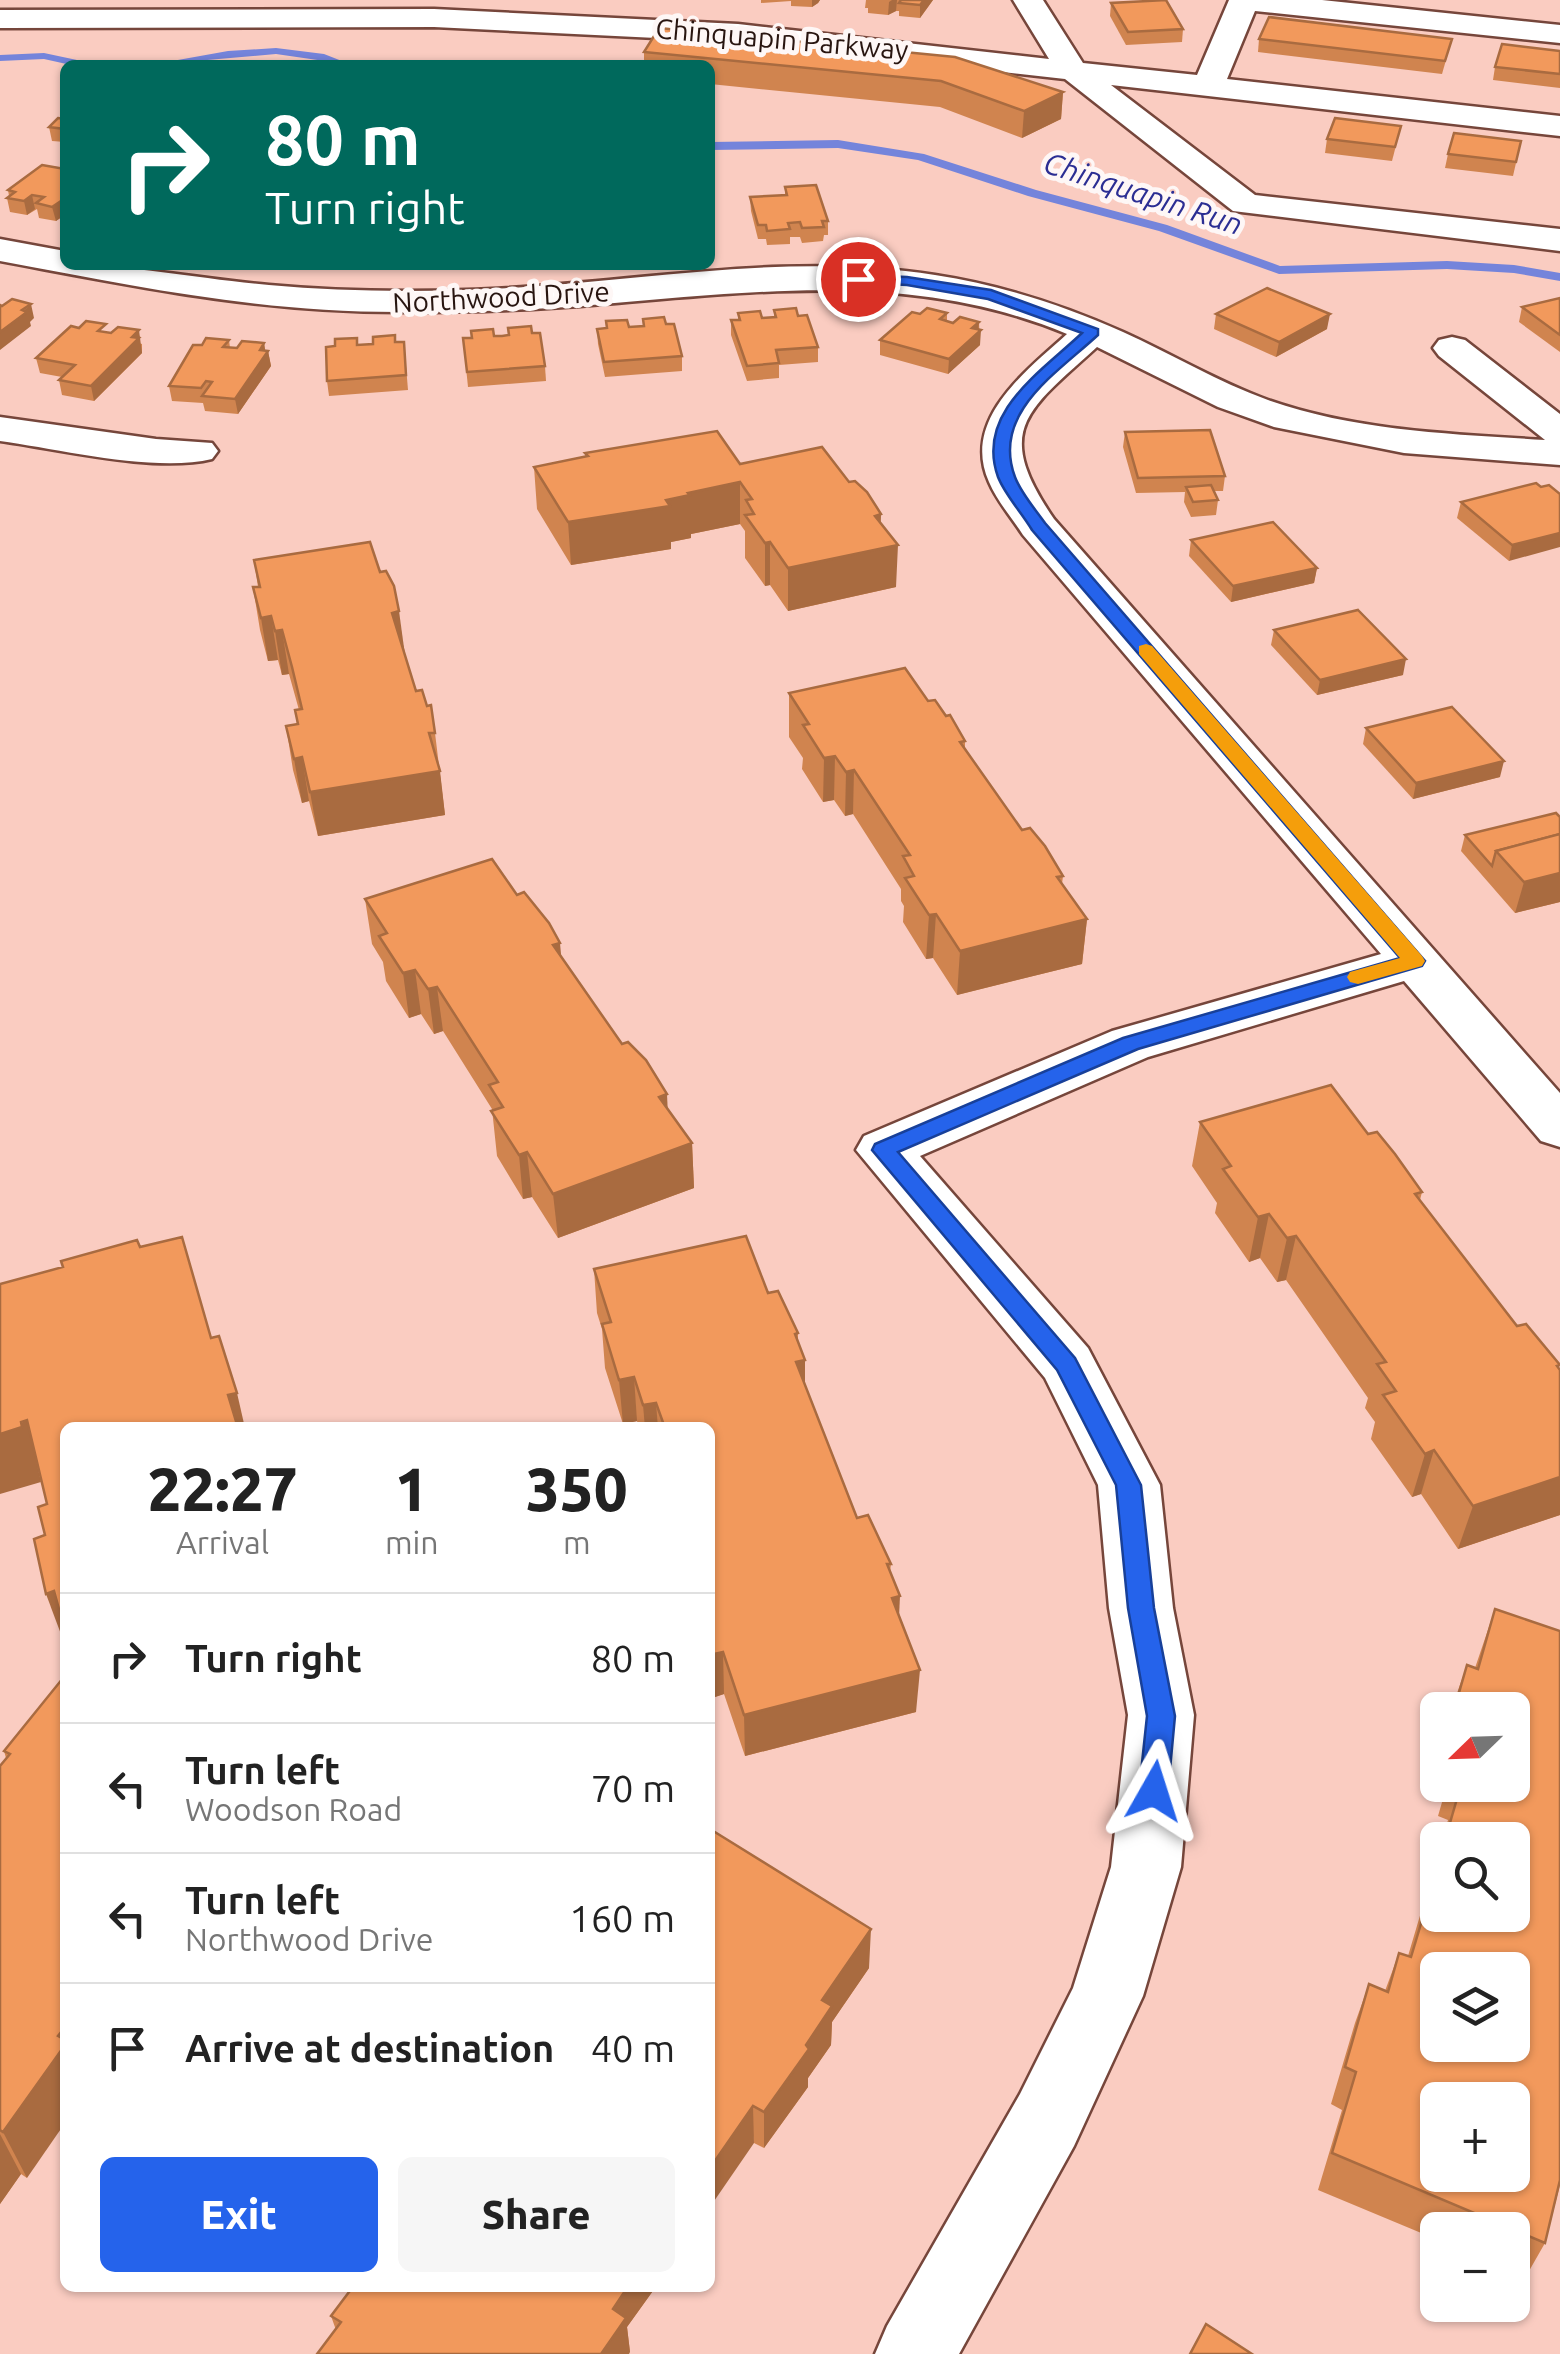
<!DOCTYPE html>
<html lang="en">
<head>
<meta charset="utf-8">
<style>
	:root { --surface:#fff; --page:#f6f6f6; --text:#222; --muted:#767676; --line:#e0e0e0; --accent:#2563eb }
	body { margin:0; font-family:Ubuntu,sans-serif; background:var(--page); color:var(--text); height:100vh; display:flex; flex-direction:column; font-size:38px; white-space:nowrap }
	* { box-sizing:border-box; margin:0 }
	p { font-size:32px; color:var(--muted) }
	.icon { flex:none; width:55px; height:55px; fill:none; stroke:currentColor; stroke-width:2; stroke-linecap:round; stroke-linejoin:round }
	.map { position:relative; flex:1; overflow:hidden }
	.details { position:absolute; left:60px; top:1422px; width:655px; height:870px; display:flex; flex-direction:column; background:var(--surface); border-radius:15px; box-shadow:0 2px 8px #0004 }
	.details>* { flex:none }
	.hud { position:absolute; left:60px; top:60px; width:655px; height:210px; border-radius:15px; box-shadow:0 2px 8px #0004; background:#00695c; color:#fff; overflow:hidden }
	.needle { width:65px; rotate:247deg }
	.controls { position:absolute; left:1420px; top:1692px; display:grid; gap:20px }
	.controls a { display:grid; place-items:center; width:110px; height:110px; border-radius:15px; background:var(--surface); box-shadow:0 2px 8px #0004; font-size:50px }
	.pin { position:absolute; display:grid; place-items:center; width:85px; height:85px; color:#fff; margin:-42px; border:5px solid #fff; border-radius:50%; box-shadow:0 2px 10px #0007 }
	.me { position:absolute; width:110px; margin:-55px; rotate:6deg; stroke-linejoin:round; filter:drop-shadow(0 0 8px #0008) }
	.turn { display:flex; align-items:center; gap:35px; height:210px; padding:0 40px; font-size:45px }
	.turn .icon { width:130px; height:130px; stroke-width:2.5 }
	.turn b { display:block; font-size:70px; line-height:85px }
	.eta { display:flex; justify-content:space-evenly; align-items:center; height:170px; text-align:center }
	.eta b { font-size:60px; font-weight:800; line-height:70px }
	.primary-button { display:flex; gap:20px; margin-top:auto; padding:20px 40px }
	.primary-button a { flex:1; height:115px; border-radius:15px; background:var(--accent); color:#fff; font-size:40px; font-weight:800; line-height:115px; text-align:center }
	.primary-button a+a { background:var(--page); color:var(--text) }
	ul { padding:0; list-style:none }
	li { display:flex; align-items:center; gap:30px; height:130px; padding:0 40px; border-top:2px solid var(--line) }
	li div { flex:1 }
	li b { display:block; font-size:38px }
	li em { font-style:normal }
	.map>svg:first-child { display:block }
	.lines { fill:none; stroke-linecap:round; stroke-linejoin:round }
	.stream { fill:#7484db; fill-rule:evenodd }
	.minor-casing { stroke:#76463b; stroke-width:5 }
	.minor { fill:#fff; fill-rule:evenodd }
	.wall { fill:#d0844f }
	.shaded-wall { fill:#a96b40 }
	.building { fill:#f2995c; stroke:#a96b40; stroke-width:2.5; fill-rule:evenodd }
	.route { fill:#2563eb; stroke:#184099; stroke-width:2.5 }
	.slow { fill:#f59e0b }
	.labels { text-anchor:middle; stroke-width:10; stroke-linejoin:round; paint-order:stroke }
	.far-street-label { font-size:28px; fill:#281510; stroke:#fef7f6 }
	.far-water-label { font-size:30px; font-style:italic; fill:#2b2e93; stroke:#fef7f6 }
</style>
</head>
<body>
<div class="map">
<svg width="1560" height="2354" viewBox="0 0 1560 2354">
	<rect width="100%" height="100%" fill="#faccc1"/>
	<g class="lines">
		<g class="stream">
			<polygon points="276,48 324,54 352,65 276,54 150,65 228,51"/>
			<polygon points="44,53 91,63 93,65 71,65 44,59 0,61 0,55"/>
			<polygon points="838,140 924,154 1036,190 1167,225 1280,266 1447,261 1514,265 1560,273 1560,281 1514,273 1447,269 1279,274 1159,231 1028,196 918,160 838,148 710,150 710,142"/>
		</g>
		<defs>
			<g id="minor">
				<polygon points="1013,0 1043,0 1083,63 1197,75 1229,0 1322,0 1560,25 1560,43 1255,11 1227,79 1560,116 1560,136 1111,85 1255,195 1560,229 1560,251 1233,211 1065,79 738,42 434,27 0,28 0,10 434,9 738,24 1049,59"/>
				<path d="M0,239L65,251V265C135,265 199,279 269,285C334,291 400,292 466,290C621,286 780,250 935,275C1000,285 1063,305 1123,332C1172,354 1218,382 1268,400C1356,431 1452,434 1545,440L1439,356L1433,348L1439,340L1452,337L1465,340L1560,414V465L1404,453L1274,427L1218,407L1097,347C1027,411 992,429 1054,519L1560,1093V1147L1541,1141L1404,981L1148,1057L920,1156L1088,1348L1160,1485L1173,1608L1194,1715L1181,1867L1143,1996L1074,2146L959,2354H875L887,2326L1020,2094L1073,1988L1111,1867L1128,1715L1109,1608L1098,1485L1045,1378L856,1150L864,1136L1112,1031L1381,954L1023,535C1012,518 997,501 989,482C961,420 1026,371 1067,334C916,271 761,291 603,304C537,310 472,312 406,312C261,313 140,287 0,261Z"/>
				<path d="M0,417L156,439L212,443L218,451L212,459C155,473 59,449 0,441Z"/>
			</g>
		</defs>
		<use href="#minor" class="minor-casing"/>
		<use href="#minor" class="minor"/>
	</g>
	<g class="wall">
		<polygon points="761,0 820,0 818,3 812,7 791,6 791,1 761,3"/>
		<polygon points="866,0 933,0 920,18 899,16 899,11 896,11 888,15 868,13 868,8 865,8"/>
		<polygon points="1111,3 1183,29 1182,42 1126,45 1110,16"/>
		<polygon points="1259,39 1452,39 1442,74 1258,52"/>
		<polygon points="1560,51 1560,88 1493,80 1495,67"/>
		<polygon points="644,52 1063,92 1061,119 1022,138 940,107 710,84 710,65 644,65"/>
		<polygon points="65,119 65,142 52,141 49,127"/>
		<polygon points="1401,126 1392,161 1325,153 1327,139"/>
		<polygon points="1521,141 1513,176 1445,168 1448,154"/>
		<polygon points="65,169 65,215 56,221 39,218 37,209 27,215 10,212 7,198 9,196 8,190"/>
		<polygon points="785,187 828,221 828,235 824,235 823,241 802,243 800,237 790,237 790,244 767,245 766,239 758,239 751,211 750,197 785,195"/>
		<polygon points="1560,298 1560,352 1519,322 1522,307"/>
		<polygon points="774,310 798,316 818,347 818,362 779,365 779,378 747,381 731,335 731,320 738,320 738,313 762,318 774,317"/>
		<polygon points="947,313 947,321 953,323 979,322 980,345 948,374 880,355 880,340 920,314"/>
		<polygon points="1216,314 1327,329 1276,357 1214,329"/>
		<polygon points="606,321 629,327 666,324 682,356 682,371 605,377 598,344 597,329 606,328"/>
		<polygon points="108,333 142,344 142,353 94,401 62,395 59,380 62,377 40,373 36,358"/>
		<polygon points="532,333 545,366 546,381 468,387 463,338"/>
		<polygon points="229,340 230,348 237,348 264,343 265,351 268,351 271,366 238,414 205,411 203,403 172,401 169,386 202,345"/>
		<polygon points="395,342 404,342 408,390 329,396 327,381 358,345"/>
		<polygon points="1125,432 1225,476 1223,491 1214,491 1218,500 1216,515 1191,517 1184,502 1185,492 1136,493 1123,447"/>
		<polygon points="585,453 740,464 849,482 881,514 880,523 896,587 788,611 770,585 765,586 745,558 745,531 740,524 691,534 691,538 671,542 671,549 571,565 537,509 534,467 586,457"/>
		<polygon points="1536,483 1509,561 1457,518 1461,502"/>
		<polygon points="1191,540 1317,568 1314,583 1231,602 1189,556"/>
		<polygon points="254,560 405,655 416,691 435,733 445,815 318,836 309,801 302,803 293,770 286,726 297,724 295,710 299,710 289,674 282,675 278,660 268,661 260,630 253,587 258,587"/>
		<polygon points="1274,630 1403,675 1317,695 1271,645"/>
		<polygon points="789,693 928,701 946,716 965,741 965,750 1022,830 1063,876 1062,884 1087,919 1082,964 957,995 933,958 926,959 903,922 904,906 901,901 901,889 853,814 845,816 834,800 823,802 802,769 803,758 789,737"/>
		<polygon points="1366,728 1500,777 1413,799 1363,744"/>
		<polygon points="1560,817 1560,902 1515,913 1461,851 1465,835"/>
		<polygon points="365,899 561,958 692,1143 694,1188 558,1238 532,1197 523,1199 497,1156 492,1109 443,1031 434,1034 421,1014 409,1018 386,981 383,962 372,944"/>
		<polygon points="1200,1122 1368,1134 1422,1192 1420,1200 1517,1326 1560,1370 1560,1515 1458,1549 1421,1494 1412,1497 1371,1439 1375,1422 1365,1408 1368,1398 1286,1280 1277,1282 1260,1258 1249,1262 1215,1213 1217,1203 1192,1166"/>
		<polygon points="594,1269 768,1293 798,1333 798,1342 805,1360 805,1384 857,1518 891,1564 890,1572 916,1712 745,1756 724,1694 715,1697 710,1680 710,1428 639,1428 637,1421 623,1424 605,1368 602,1329 597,1313"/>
		<polygon points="1495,1609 1560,1631 1560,2185 1545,2243 1525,2278 1512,2272 1512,2230 1438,2230 1438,2240 1318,2190 1342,2110 1331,2104 1355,2023 1369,1984 1385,1991 1399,1953 1408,1956 1438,1855 1438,1915 1512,1840 1442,1840 1448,1820 1438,1816 1447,1785 1512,1785 1512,1710 1451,1710 1467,1665 1475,1668"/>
		<polygon points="65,1680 27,2178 21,2174 0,2204 0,1766 6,1758 4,1751"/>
		<polygon points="1438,1757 1438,1778 1432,1775"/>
		<polygon points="710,1829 869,1968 832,2022 831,2045 808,2078 808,2087 764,2148 754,2143"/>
		<polygon points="352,2288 655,2288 627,2327 630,2352 336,2330 331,2316"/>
	</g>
	<g class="shaded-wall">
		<polygon points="812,0 820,0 818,3 812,7"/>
		<polygon points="892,0 897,0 896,11 888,15 889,2"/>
		<polygon points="924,0 933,0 920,18 920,5"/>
		<polygon points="1063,92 1061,119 1022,138 1024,111"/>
		<polygon points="32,195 35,209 27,215 24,201"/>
		<polygon points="61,201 64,215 56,221 52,207"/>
		<polygon points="31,304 34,318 30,322 31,326 0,350 0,332"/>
		<polygon points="1330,314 1327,329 1276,357 1279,342"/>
		<polygon points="979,322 978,332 981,330 980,345 948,374 949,359 972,328"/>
		<polygon points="139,330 142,353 94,401 91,386"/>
		<polygon points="264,343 266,355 268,351 271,366 238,414 235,399"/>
		<polygon points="740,482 740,524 691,534 691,538 671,542 671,549 571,565 568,522 666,500 688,493"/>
		<polygon points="881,514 880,549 898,545 896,587 788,611 788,568 875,516"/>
		<polygon points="1560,533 1560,547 1509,561 1512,545"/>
		<polygon points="770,542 770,585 765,586 765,543"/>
		<polygon points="1317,568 1314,583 1231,602 1233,586"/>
		<polygon points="399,611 405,655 392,613"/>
		<polygon points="271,616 278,660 268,661 261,618"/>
		<polygon points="282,630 289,674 282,675 275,631"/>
		<polygon points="1406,659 1403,675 1317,695 1320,680"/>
		<polygon points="835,756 834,800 823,802 824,758"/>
		<polygon points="302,757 309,801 302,803 294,759"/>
		<polygon points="1504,761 1500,777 1413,799 1416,783"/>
		<polygon points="854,770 853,814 845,816 846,772"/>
		<polygon points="440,771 445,815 318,836 310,792"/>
		<polygon points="1560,873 1560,902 1515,913 1524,882"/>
		<polygon points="936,914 933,958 926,959 929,915"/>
		<polygon points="1087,919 1082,964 957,995 960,951"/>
		<polygon points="560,943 564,987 553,945"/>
		<polygon points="415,970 421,1014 409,1018 403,973"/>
		<polygon points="437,987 443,1031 434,1034 428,989"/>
		<polygon points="667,1094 669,1138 659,1097"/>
		<polygon points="692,1143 694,1188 558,1238 553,1194"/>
		<polygon points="527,1152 532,1197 523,1199 519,1155"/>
		<polygon points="1269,1214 1260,1258 1249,1262 1258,1217"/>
		<polygon points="1296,1236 1286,1280 1277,1282 1287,1238"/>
		<polygon points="805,1360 805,1404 796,1362"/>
		<polygon points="634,1377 637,1421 623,1424 619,1380"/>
		<polygon points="237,1393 245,1428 236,1428 228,1395"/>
		<polygon points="656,1403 658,1428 645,1428 643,1405"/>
		<polygon points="27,1420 41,1482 0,1494 0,1434"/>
		<polygon points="1434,1450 1421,1494 1412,1497 1425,1454"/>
		<polygon points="1560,1477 1560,1515 1458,1549 1473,1506"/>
		<polygon points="54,1591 65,1619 65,1645 46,1594"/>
		<polygon points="900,1596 898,1638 892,1598"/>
		<polygon points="723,1652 724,1694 715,1697 714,1654"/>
		<polygon points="920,1670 916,1712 745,1756 744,1715"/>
		<polygon points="871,1929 869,1968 832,2022 831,2045 808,2078 808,2087 764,2148 764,2112 806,2045 822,2000"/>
		<polygon points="65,2027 65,2123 27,2178 3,2132 58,2036"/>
		<polygon points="753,2106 754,2143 710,2207 710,2168"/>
		<polygon points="0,2134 21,2174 0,2204"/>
		<polygon points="627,2288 655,2288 627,2327 630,2352 629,2354 601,2354 613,2309"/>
	</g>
	<g class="building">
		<polygon points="901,0 924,0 920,5 899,3"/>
		<polygon points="1166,0 1183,29 1128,32 1111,3"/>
		<polygon points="1269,17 1452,39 1445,61 1259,39"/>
		<polygon points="659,28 955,57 1063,92 1024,111 941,81 644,52"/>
		<polygon points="1502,44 1560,51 1560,74 1495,67"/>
		<polygon points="58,118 65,119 65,129 49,127"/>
		<polygon points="1335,118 1401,126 1395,147 1327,139"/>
		<polygon points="1454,133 1521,141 1516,162 1448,154"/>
		<polygon points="42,165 65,169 65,201 61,201 52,207 36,203 44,197 32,195 24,201 7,198 15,192 8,190"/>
		<polygon points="816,185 828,221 822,221 824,227 802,228 800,222 788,223 790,229 767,231 766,225 758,225 750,197 787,195 785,187"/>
		<polygon points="1267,288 1330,314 1279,342 1216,314"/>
		<polygon points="1560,298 1560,335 1522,307"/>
		<polygon points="12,299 31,304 22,310 27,312 0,332 0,305 2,306"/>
		<polygon points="796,308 798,316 807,315 818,347 776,350 779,363 747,366 731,320 740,320 738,313 760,311 762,318 776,317 774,310"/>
		<polygon points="927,308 947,313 940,319 953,323 960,317 979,322 972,328 981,330 949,359 880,340 912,312 920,314"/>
		<polygon points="664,317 666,324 674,324 682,356 604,362 597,329 607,328 606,321 627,320 629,327 644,326 643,319"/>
		<polygon points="86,321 106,324 98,331 111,333 118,327 139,330 132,337 139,338 91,386 59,380 75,365 36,358 71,326 79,328"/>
		<polygon points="531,326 532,333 540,333 545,366 467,372 463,338 472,338 471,331 493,329 494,336 502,336 509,335 508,328"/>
		<polygon points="395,335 395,342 404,342 406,375 327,381 326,347 335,346 335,339 357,338 357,345 373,344 373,337"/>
		<polygon points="206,338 229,340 223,347 237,348 242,341 264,343 260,350 268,351 235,399 202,396 212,382 206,381 201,388 169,386 193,345 202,345"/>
		<polygon points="1210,430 1225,476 1138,478 1125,432"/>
		<polygon points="717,431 740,464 822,447 849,482 855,481 867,492 881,514 875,516 898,545 788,568 770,542 765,543 745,515 754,514 746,500 752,499 740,482 688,493 690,495 666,500 670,506 568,522 534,467 588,456 585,453"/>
		<polygon points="1536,483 1541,487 1549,485 1560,494 1560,533 1512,545 1461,502"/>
		<polygon points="1211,485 1218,500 1193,502 1186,487"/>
		<polygon points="1273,522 1317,568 1233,586 1191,540"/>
		<polygon points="370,542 380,572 386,571 394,586 399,611 392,613 416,691 422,690 427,706 431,705 435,733 429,733 440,771 310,792 302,757 294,759 286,726 298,724 295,710 302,709 292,667 282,630 275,631 271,616 261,618 253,587 260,587 254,560"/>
		<polygon points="1358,610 1406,659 1320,680 1274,630"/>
		<polygon points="905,668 928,701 935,700 946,716 950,715 965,741 960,742 1022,830 1030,828 1045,846 1063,876 1057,877 1087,919 960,951 936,914 929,915 905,878 914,876 903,856 910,855 854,770 846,772 835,756 824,758 803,725 809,724 789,693"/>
		<polygon points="1452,707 1504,761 1416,783 1366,728"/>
		<polygon points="1556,813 1560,817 1560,834 1496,851 1492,866 1465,835"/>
		<polygon points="1560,834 1560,873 1524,882 1496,851"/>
		<polygon points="492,859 517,895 524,892 549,923 560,943 553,945 622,1044 628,1042 646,1060 667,1094 659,1097 692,1143 553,1194 527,1152 519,1155 491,1111 503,1107 489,1085 498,1082 437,987 428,989 415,970 403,973 379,936 387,933 365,899"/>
		<polygon points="1331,1085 1368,1134 1377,1132 1395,1154 1422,1192 1415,1194 1517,1326 1526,1324 1560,1365 1557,1366 1560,1370 1560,1477 1473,1506 1434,1450 1425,1454 1383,1395 1396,1391 1377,1364 1386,1362 1296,1236 1287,1238 1269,1214 1258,1217 1223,1169 1231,1166 1200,1122"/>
		<polygon points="746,1236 768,1293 778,1291 798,1333 795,1334 805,1360 796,1362 857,1518 868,1515 891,1564 887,1564 900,1596 892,1598 920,1670 744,1715 723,1652 714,1654 710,1643 710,1428 665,1428 656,1403 643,1405 634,1377 619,1380 602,1324 611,1322 594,1269"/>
		<polygon points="182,1237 211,1338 219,1336 237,1393 228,1395 238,1428 65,1428 65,1619 62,1620 54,1591 46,1594 34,1539 45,1535 38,1507 47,1504 27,1420 21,1422 22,1427 0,1434 0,1284 63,1267 61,1261 137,1240 140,1247"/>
		<path d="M1495,1609L1560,1631V2180L1545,2243L1332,2153L1356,2072L1345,2067L1369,1984L1388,1992L1399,1953L1411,1957L1438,1867V1915H1512V1840H1445L1461,1785H1512V1710H1454L1467,1665L1478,1669ZM1438,1970H1512V2045H1438ZM1438,2100H1512V2175H1438Z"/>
		<polygon points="63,1678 65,1680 65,2027 58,2036 65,2040 65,2045 3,2132 0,2130 0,1766 10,1754 4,1751"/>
		<polygon points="710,1829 871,1929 822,2000 832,2006 806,2045 809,2049 764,2112 753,2106 710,2168"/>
		<polygon points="352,2288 627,2288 613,2309 626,2318 601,2354 317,2354 341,2322 331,2316"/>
		<polygon points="1206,2324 1252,2354 1190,2354"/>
	</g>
	<path class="route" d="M858,275L907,277L991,290L1098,329V335C1057,373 991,413 1015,477C1021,493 1035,509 1045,523L1425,961L1422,966L1138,1049L898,1152L1075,1358L1141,1485L1154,1608L1175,1716L1168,1791L1163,1800L1154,1804L1144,1800L1139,1791L1147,1716L1128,1608L1116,1485L1057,1370L872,1150L875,1144L1123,1038L1400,958L1032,530C1022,513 1005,495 998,477C975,413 1041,372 1082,333L988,299L907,285L853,282V276Z"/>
	<polygon class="slow" points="1146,644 1152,646 1422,956 1425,961 1422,966 1358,984 1350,982 1347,977 1350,972 1400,958 1139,654 1139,646"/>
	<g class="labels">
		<g class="far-street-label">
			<text transform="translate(782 39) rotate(5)" y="10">Chinquapin Parkway</text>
			<text transform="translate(501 297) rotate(-3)" y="10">Northwood Drive</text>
		</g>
		<g class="far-water-label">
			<text transform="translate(1143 194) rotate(18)" y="10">Chinquapin Run</text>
		</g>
	</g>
</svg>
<div class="controls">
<a><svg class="needle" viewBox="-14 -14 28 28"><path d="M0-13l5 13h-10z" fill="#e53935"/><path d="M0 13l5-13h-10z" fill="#767676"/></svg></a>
<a><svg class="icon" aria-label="search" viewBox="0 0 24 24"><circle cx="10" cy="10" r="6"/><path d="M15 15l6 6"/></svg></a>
<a><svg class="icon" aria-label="layers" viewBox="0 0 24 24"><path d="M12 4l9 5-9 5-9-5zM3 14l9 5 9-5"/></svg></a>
<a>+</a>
<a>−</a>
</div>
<div class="pin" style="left:858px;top:279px;background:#d93025"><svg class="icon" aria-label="arrive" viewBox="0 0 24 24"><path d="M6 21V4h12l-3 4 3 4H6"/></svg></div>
<svg class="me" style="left:1154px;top:1791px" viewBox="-20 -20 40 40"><path d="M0-17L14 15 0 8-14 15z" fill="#2563eb" stroke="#fff" stroke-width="4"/></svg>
<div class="hud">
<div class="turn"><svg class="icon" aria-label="right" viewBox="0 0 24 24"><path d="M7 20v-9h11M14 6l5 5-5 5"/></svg><div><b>80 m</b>Turn right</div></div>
</div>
<section class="details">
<div class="eta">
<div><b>22:27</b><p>Arrival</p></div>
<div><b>1</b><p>min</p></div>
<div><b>350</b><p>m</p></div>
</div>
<ul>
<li><svg class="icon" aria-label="right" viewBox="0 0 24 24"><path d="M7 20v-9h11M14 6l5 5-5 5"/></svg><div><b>Turn right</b></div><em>80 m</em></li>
<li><svg class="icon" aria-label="left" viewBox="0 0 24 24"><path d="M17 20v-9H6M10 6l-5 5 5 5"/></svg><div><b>Turn left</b><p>Woodson Road</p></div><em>70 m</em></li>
<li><svg class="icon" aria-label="left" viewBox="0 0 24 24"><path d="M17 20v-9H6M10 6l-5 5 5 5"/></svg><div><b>Turn left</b><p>Northwood Drive</p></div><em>160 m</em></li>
<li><svg class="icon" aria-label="arrive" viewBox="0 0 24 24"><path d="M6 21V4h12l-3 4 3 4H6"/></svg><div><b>Arrive at destination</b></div><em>40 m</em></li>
</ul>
<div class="primary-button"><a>Exit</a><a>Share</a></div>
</section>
</div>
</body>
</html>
